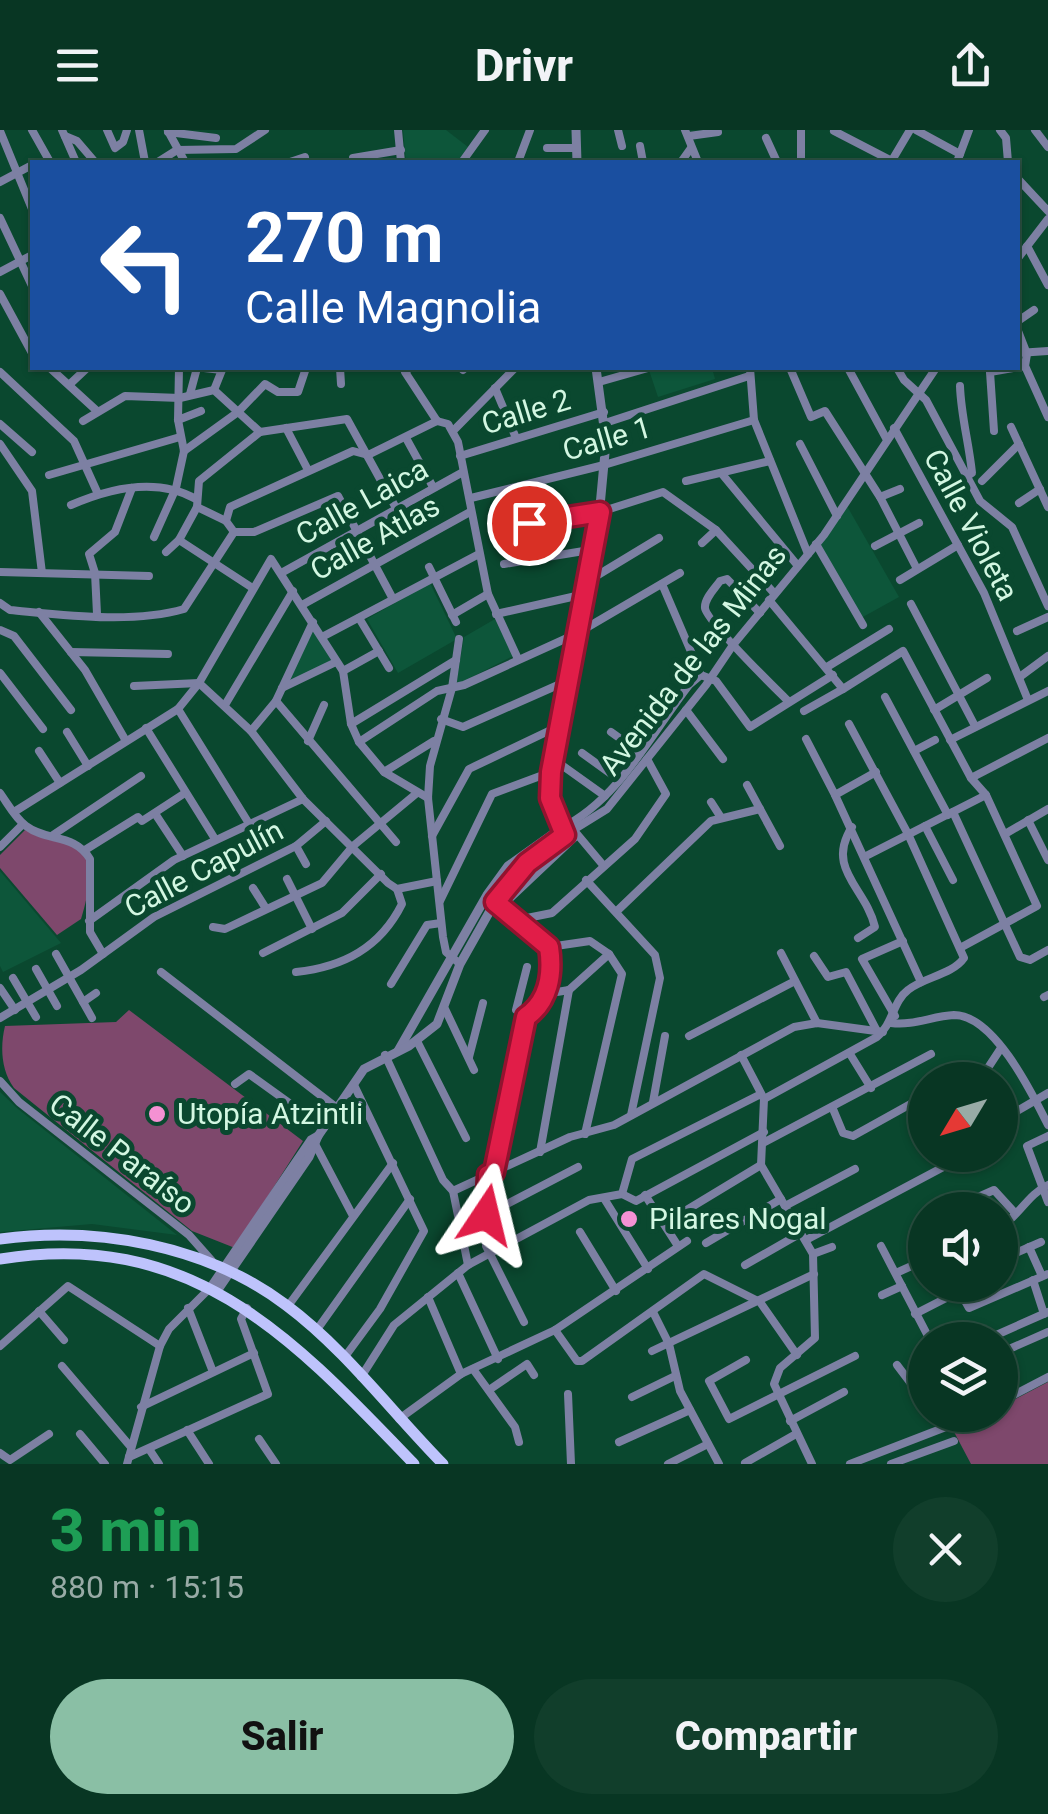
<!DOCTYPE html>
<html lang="es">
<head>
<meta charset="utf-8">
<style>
	:root { --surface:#083623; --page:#113e2b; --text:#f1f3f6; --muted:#98aba6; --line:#295041; --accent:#8abfa5 }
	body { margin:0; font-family:Roboto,sans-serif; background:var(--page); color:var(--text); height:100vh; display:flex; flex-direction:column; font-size:38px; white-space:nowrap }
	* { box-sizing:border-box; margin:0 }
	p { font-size:32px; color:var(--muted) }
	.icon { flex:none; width:55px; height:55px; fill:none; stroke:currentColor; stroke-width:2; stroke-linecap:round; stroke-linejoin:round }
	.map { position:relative; height:1334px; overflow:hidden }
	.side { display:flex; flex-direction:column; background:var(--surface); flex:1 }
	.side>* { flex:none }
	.hud { position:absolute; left:30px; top:30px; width:990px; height:210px; border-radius:0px; box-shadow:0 2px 8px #0004,0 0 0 2px var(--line); background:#1a4fa0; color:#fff; overflow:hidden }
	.needle { width:65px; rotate:232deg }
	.fabs { position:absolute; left:908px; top:932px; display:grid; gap:20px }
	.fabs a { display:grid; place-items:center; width:110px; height:110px; border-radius:50%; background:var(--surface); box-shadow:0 2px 8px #0004,0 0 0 2px var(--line); font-size:50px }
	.pin { position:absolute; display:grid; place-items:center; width:85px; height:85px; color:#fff; margin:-42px; border:5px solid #fff; border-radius:50%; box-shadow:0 2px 10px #0007 }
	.me { position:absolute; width:110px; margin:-55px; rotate:10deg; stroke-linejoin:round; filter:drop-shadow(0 0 8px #0008) }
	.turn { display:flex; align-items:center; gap:35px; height:210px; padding:0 50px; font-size:45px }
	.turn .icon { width:130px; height:130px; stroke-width:2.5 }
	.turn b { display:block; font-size:70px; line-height:85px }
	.round { display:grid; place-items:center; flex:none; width:105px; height:105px; border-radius:52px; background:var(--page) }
	.overview { display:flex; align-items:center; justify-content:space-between; height:170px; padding:0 50px }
	h1 { font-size:60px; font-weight:800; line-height:75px; color:#1e9e55 }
	.action { display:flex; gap:20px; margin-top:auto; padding:20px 50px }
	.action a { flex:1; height:115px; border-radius:60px; background:var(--accent); color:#111; font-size:40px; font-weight:800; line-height:115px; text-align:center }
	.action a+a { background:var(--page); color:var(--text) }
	header { display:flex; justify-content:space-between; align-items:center; height:130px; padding:0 50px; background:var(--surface); font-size:45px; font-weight:800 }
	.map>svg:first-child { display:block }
	.built { fill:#0d563a }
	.green { fill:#7e486c }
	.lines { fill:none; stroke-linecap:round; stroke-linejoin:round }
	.minor { stroke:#7d80a3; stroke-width:8 }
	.tertiary { stroke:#7d80a3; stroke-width:9 }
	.primary { stroke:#bec3fc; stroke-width:11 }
	.route-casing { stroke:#92132f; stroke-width:25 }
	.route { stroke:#e11d48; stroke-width:18 }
	.poi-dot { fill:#f491d3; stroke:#0a482f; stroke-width:4 }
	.labels { text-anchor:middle; stroke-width:10; stroke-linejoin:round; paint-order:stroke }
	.street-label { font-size:30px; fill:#d3f7e2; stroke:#0a482f }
	.poi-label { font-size:30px; fill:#d3f7e2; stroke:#0a482f; text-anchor:start }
</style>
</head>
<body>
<header><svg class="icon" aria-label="menu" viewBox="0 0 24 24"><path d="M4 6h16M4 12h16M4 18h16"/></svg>Drivr<svg class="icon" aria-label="share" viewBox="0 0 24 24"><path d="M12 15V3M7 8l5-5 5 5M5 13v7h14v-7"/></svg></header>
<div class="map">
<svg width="1048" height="1334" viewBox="0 0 1048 1334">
	<rect width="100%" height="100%" fill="#0a482f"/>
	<g class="built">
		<polygon points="403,0 446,0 468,17 457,32 406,32"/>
		<polygon points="655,238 712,238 715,249 658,267 649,240"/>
		<polygon points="847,376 899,467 861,488 820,416"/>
		<polygon points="430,453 457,509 398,543 367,489"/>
		<polygon points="495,489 513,526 456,555 464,507"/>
		<polygon points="314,500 332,531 292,552 288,547"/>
		<polygon points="0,741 61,813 3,842 0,836"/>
		<polygon points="0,962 18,979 177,1105 92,1094 0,1102"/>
	</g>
	<g class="green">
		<path d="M25,700L76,715C97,733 88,765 81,789L57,805L0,738V725Z"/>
		<path d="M129,880L303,1011L235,1118L192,1101L14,958C1,940 0,917 5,896L116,892Z"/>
		<polygon points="1048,1252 1048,1334 971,1334 953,1300 983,1285 1000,1285 1000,1277"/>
	</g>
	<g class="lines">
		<g class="minor">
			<polyline points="32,0 50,32"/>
			<polyline points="62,0 76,32"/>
			<polyline points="107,0 115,18 123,12 127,0"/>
			<polyline points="139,0 145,32"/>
			<polyline points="398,0 401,32"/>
			<polyline points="618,0 622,16"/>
			<polyline points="685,0 698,32"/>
			<polyline points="801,0 801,29"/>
			<polyline points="916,0 960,24"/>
			<polyline points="1000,0 1006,8 1008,32"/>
			<polyline points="1035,0 1048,17"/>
			<polyline points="0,1 32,79"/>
			<polyline points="168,1 185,32"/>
			<polyline points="834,1 894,32"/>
			<polyline points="168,2 216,8"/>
			<polyline points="65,6 77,11 95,32"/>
			<polyline points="689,6 718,2"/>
			<polyline points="766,8 777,32"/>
			<polyline points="640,16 643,32"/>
			<polyline points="547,18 576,18"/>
			<polyline points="353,28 401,20"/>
			<polyline points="158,32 177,20 236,19 265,0"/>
			<polyline points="290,32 305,27"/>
			<polyline points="462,32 485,0"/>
			<polyline points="518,32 530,0"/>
			<polyline points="681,32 691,18"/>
			<polyline points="891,32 910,0"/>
			<polyline points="957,32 969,0"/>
			<polyline points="1018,49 1048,81"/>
			<polyline points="0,52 32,35"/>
			<polyline points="0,88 32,156"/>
			<polyline points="1027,116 1048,155"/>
			<polyline points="1018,128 1048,89"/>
			<polyline points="0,142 32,125"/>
			<polyline points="0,164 32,223"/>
			<polyline points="1018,191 1034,180"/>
			<polyline points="1018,201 1027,224 1025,236 1048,287"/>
			<polyline points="1018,223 1048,221"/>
			<polyline points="50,238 97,281"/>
			<polyline points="204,238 222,240 214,260"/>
			<polyline points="340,238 341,254"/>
			<polyline points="410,238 405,242 437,291"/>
			<polyline points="750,238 754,290 808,424"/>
			<polyline points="790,238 811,287 825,281 880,367 917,439"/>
			<polyline points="848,238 886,308"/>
			<polyline points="897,238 904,250 926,270 980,371 1012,397 1048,476"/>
			<polyline points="463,240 465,238"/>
			<polyline points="0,242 74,311 98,364"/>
			<polyline points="990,242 994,301"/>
			<polyline points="990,242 1025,236"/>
			<polyline points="599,252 648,238"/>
			<polyline points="70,254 87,238"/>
			<path d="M960,256C961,286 969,313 972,343L966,347"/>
			<polyline points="495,258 516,308"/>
			<polyline points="190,264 197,238"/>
			<polyline points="178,290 201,281"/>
			<polyline points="83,291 125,266 180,268 214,260 260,302"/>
			<polyline points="437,291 448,294 458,312 488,464 518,529"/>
			<polyline points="605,293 749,246"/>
			<polyline points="0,294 32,322"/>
			<polyline points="1011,297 1048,377"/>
			<polyline points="286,298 308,340"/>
			<polyline points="894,298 984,463 1028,570"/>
			<polyline points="454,300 515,238"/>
			<polyline points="406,308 433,357"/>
			<polyline points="0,314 32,361 42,443"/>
			<polyline points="800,314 837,386"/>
			<polyline points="184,321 238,282 265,254 278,262 298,262 306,238"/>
			<polyline points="460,326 604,282"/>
			<polyline points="722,344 798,436"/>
			<polyline points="49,345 180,307"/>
			<polyline points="686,351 770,331"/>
			<polyline points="982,351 1019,314"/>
			<polyline points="880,367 900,359"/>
			<polyline points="471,368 604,335 754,290"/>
			<polyline points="1019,373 1040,359"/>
			<path d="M71,375C110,358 157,347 196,369"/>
			<polyline points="197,377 226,391"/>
			<polyline points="494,399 600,382 663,362 716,400 774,463"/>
			<polyline points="234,402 226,391 230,377 353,321 368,325 437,291"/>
			<polyline points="234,402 254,402 338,366 393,469"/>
			<polyline points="154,407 176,358 184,321 178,290 179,238"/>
			<polyline points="179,410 251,457"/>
			<polyline points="702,413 716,400"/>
			<polyline points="816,414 863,495"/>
			<polyline points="875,416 919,393"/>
			<polyline points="166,422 179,410 197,377 199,351 260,302 347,289 396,378"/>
			<polyline points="504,434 596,419"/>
			<polyline points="429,437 456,492"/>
			<polyline points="0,442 149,446"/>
			<polyline points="283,442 463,342"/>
			<polyline points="900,450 958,415"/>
			<polyline points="588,451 659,408"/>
			<polyline points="662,454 701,545 716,551 750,597 833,545"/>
			<polyline points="769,470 843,559 903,521 971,648 986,665 1037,776 960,818"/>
			<path d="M0,473L10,480C64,485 132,494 184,479L234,402"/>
			<polyline points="911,474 975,596"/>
			<polyline points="302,475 470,382"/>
			<polyline points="39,482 85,540 126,611"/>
			<path d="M760,483L727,449L720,451C715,458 704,469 705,478C706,491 775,558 789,572"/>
			<polyline points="97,484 95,443 89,424 115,402 132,358"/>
			<polyline points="496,484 585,464"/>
			<polyline points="452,485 488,464"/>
			<polyline points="359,488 389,538"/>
			<polyline points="0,500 14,506 71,580"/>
			<polyline points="1017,501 1048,487"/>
			<polyline points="322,507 479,424"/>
			<polyline points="459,509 452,558 430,636 428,668 443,807 446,822 460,834"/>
			<polyline points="71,522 168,524"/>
			<polyline points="827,537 889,499"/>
			<polyline points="343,541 379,521"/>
			<polyline points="0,543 43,599"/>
			<polyline points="1021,546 1048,526"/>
			<polyline points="134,556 199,553 251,601 303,669 388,753 397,759 437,751"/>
			<polyline points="282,558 336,532"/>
			<polyline points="885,567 948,685"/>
			<polyline points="276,571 396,712"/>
			<polyline points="225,575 293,461"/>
			<polyline points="178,579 248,692"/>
			<polyline points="686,580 723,629"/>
			<polyline points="934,580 987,548"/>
			<polyline points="804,581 843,559"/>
			<polyline points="441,589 463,597 567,551"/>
			<polyline points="351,594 456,530"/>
			<polyline points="146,598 215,709"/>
			<polyline points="251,601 276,571 313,492"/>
			<polyline points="67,602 88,636"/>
			<polyline points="611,602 639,622"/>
			<polyline points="806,609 835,665 876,642"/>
			<polyline points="950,610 1048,561"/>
			<polyline points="308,611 324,575"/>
			<polyline points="359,612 437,561 464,555 576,504 680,443"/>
			<polyline points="39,621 60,653"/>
			<polyline points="914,621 935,610"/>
			<polyline points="582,623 618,649"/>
			<polyline points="563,636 605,666"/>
			<polyline points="384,642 434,611"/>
			<polyline points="971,648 1048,608"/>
			<polyline points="747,655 780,716"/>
			<path d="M0,663C8,674 15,688 26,696C47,712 74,703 90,729V802L103,824"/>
			<polyline points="835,665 921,852"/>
			<polyline points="711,672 720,686"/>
			<polyline points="14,682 178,579 199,553 271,429 343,541 351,594 359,612 384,642 428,668"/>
			<polyline points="953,682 1020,827 1030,830 1048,820"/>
			<polyline points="156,685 183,726"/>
			<polyline points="1028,690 1048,730"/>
			<polyline points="925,696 953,750"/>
			<path d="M852,697C825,739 866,758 875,797L858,808"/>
			<path d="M561,698C618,671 651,604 689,555L701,545"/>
			<polyline points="577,704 603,735"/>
			<polyline points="1005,704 1048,679"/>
			<polyline points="53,705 141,646"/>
			<polyline points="565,705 607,679 706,555 733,515 824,405 936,238"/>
			<polyline points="432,706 469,639 559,596"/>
			<polyline points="296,716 306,734"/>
			<polyline points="0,717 23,694"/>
			<polyline points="85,720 138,687 142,691 185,663"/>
			<polyline points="866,726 986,665"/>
			<polyline points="287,749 312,799"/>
			<polyline points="586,750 655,825 660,848 631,985"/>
			<polyline points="253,758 265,777"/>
			<polyline points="440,771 492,664 551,642"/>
			<polyline points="499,774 549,817"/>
			<polyline points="502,776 577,705"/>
			<polyline points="617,781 711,691 760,679"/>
			<polyline points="517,790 552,783 635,709 666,664 647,629"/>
			<polyline points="89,791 174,730 303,669"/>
			<polyline points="213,797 225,799 322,753 353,716 417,663"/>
			<polyline points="549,817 590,811 609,824 622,844 585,1004"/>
			<polyline points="263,823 342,783 381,744"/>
			<polyline points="781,823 817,893"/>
			<polyline points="56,824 92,888"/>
			<polyline points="814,826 828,847 846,842 877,901"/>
			<polyline points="36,839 57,876"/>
			<polyline points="161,842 337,978"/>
			<path d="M296,842C343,837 380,818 402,774L397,759"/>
			<polyline points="13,848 36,887"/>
			<polyline points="391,854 427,795 441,793"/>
			<polyline points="0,858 15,880"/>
			<polyline points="545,864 569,860 609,824"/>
			<polyline points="1044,867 1048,865"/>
			<polyline points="83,872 96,863"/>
			<polyline points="445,879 474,940"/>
			<polyline points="895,886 862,829 903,811"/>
			<polyline points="526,887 516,880 527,837"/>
			<polyline points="0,888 81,840 154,787 296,716 326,691"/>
			<path d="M891,893C914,896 932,886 954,885C994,885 1032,963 1048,995"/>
			<polyline points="689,906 795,851"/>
			<polyline points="417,911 466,1008"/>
			<polyline points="850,924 871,958"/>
			<polyline points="385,925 443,1050 453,1061 468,1135"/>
			<polyline points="741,925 764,969 761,1035 813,1124 815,1208 780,1238 774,1254 812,1334"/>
			<polyline points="469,927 483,873"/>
			<polyline points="955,950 961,946"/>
			<polyline points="980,950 1001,918"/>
			<polyline points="0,951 19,972 189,1105 212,1131"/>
			<polyline points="235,954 249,944 324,998"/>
			<path d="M764,969L877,907C893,894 893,871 908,860C924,847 952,845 964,828L908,704L849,594"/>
			<polyline points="653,972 665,906"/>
			<polyline points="1000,978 1017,981 1048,963"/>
			<polyline points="833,979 843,1003 853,1006 925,966"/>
			<polyline points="1048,1006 1027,1016 1048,1072"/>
			<polyline points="314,1012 353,1086"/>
			<polyline points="763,1013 931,924"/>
			<polyline points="540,1022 569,860"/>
			<polyline points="494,1042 526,887 545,864 551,841 549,817"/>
			<polyline points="489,1045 486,1116 524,1192"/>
			<polyline points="453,1061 570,1007 614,995 794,897 817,893 883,902"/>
			<polyline points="622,1064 636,1071 764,1002"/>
			<polyline points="645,1065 678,1116"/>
			<polyline points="605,1070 648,1139"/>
			<polyline points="785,1076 855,1039"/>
			<polyline points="949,1080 994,1060 1015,1083"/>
			<polyline points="657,1084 685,1081 761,1035"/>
			<polyline points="486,1085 578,1037"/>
			<polyline points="918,1095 925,1092"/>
			<path d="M1000,1096C1019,1087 1027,1065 1048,1055"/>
			<polyline points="580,1102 616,1161"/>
			<polyline points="806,1110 966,1025"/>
			<polyline points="706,1113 781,1069"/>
			<polyline points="881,1116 930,1210"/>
			<polyline points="1029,1117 1042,1146"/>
			<polyline points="813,1124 832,1117"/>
			<polyline points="1000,1130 1041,1112"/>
			<polyline points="745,1135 801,1103"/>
			<polyline points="458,1143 498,1229"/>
			<polyline points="896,1143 925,1130"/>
			<polyline points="1033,1150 1044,1184"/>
			<polyline points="956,1155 969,1178 1048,1144"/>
			<polyline points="882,1165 902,1156"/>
			<polyline points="428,1167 461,1244"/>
			<polyline points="288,1176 393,1033"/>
			<polyline points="188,1178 213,1242"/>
			<polyline points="39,1181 64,1210"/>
			<polyline points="653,1182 669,1214 680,1261 719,1334"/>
			<polyline points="915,1184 958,1162"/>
			<polyline points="555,1200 577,1231 582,1231 704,1144 760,1172 797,1225"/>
			<polyline points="316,1201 410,1069"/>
			<polyline points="985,1210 1048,1182"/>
			<polyline points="0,1216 68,1156 160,1216"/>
			<polyline points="652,1221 814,1144"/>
			<polyline points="1000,1223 1048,1202"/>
			<polyline points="344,1228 380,1179 424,1101 354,955"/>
			<polyline points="746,1230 709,1251 729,1289 855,1226"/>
			<polyline points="897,1235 925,1272"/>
			<polyline points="62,1236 130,1316"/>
			<polyline points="473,1239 515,1297 519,1312"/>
			<polyline points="361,1247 394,1195 468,1135 589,1070 622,1064 632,1029 761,964"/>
			<polyline points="489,1260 527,1234 534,1245"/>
			<polyline points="568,1264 571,1334"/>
			<polyline points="632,1267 675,1246"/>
			<polyline points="1000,1272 1048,1247"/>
			<polyline points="141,1277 254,1223"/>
			<polyline points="399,1289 461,1244 555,1200 687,1111"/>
			<polyline points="790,1291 844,1262"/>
			<polyline points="187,1300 209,1334"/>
			<polyline points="80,1304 105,1334"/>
			<polyline points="259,1309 276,1334"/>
			<polyline points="619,1312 690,1280"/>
			<polyline points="149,1319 159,1334"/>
			<polyline points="0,1323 10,1330 49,1304"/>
			<polyline points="129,1327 268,1264 241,1189 247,1178"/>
			<polyline points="745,1333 796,1304"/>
			<polyline points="127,1334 160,1216 169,1199 210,1158"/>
			<polyline points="668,1334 708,1314"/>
			<polyline points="850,1334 977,1285"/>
			<polyline points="891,1334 954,1311"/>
		</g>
		<g class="tertiary">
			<polyline points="576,0 577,32"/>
			<polyline points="398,921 487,765 508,736 560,699"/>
			<polyline points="211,1157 311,1010 318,1006 364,939 409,916 437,894 460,834 495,772 527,733 565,705 550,668 551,642 596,419 606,312 596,238"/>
			<polyline points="217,1161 309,1027 318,1006"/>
		</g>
		<g class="primary">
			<path d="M0,1109C98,1096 206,1115 286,1175C345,1219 391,1281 443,1334"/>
			<path d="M0,1129C192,1098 292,1207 414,1334"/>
		</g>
	</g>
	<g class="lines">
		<defs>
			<path id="route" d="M486,1085L488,1045L494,1042L526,887C549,871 553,843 549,817L495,772L527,733L565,705L550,668L551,642L600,382L529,393"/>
		</defs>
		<use href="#route" class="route-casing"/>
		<use href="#route" class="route"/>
	</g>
	<g class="poi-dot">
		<circle cx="157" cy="984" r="10"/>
		<circle cx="629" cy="1089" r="10"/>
	</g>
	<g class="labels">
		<g class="street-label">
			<text transform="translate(526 282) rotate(-17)" y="10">Calle 2</text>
			<text transform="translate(607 309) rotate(-16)" y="10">Calle 1</text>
			<text transform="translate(362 372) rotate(-29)" y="10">Calle Laica</text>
			<text transform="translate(971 395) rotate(62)" y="10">Calle Violeta</text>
			<text transform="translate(375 408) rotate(-29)" y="10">Calle Atlas</text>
			<text transform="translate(693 530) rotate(-52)" y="10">Avenida de las Minas</text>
			<text transform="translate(204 739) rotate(-28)" y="10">Calle Capulín</text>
			<text transform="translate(122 1024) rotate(38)" y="10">Calle Paraíso</text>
		</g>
		<g class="poi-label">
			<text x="177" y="994">Utopía Atzintli</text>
			<text x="649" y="1099">Pilares Nogal</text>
		</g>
	</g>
</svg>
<div class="fabs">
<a><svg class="needle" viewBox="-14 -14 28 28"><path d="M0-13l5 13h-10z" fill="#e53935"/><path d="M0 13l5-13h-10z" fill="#98aba6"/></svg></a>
<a><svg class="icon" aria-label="sound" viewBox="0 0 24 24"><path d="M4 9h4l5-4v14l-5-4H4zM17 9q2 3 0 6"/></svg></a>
<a><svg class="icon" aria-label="layers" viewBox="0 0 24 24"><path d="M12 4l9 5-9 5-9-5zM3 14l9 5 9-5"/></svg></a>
</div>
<div class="pin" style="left:529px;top:393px;background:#d93025"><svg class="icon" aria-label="arrive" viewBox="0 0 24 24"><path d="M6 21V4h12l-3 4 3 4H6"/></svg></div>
<svg class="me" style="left:486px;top:1085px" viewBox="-20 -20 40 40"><path d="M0-17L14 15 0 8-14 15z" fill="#e11d48" stroke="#fff" stroke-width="4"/></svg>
<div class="hud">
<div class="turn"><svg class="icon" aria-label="left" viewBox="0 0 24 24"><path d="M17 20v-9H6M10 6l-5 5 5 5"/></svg><div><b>270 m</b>Calle Magnolia</div></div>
</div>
</div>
<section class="side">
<div class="overview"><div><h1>3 min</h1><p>880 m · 15:15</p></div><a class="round"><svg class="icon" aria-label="close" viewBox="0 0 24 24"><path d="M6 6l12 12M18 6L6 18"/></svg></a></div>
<div class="action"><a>Salir</a><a>Compartir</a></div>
</section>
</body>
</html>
